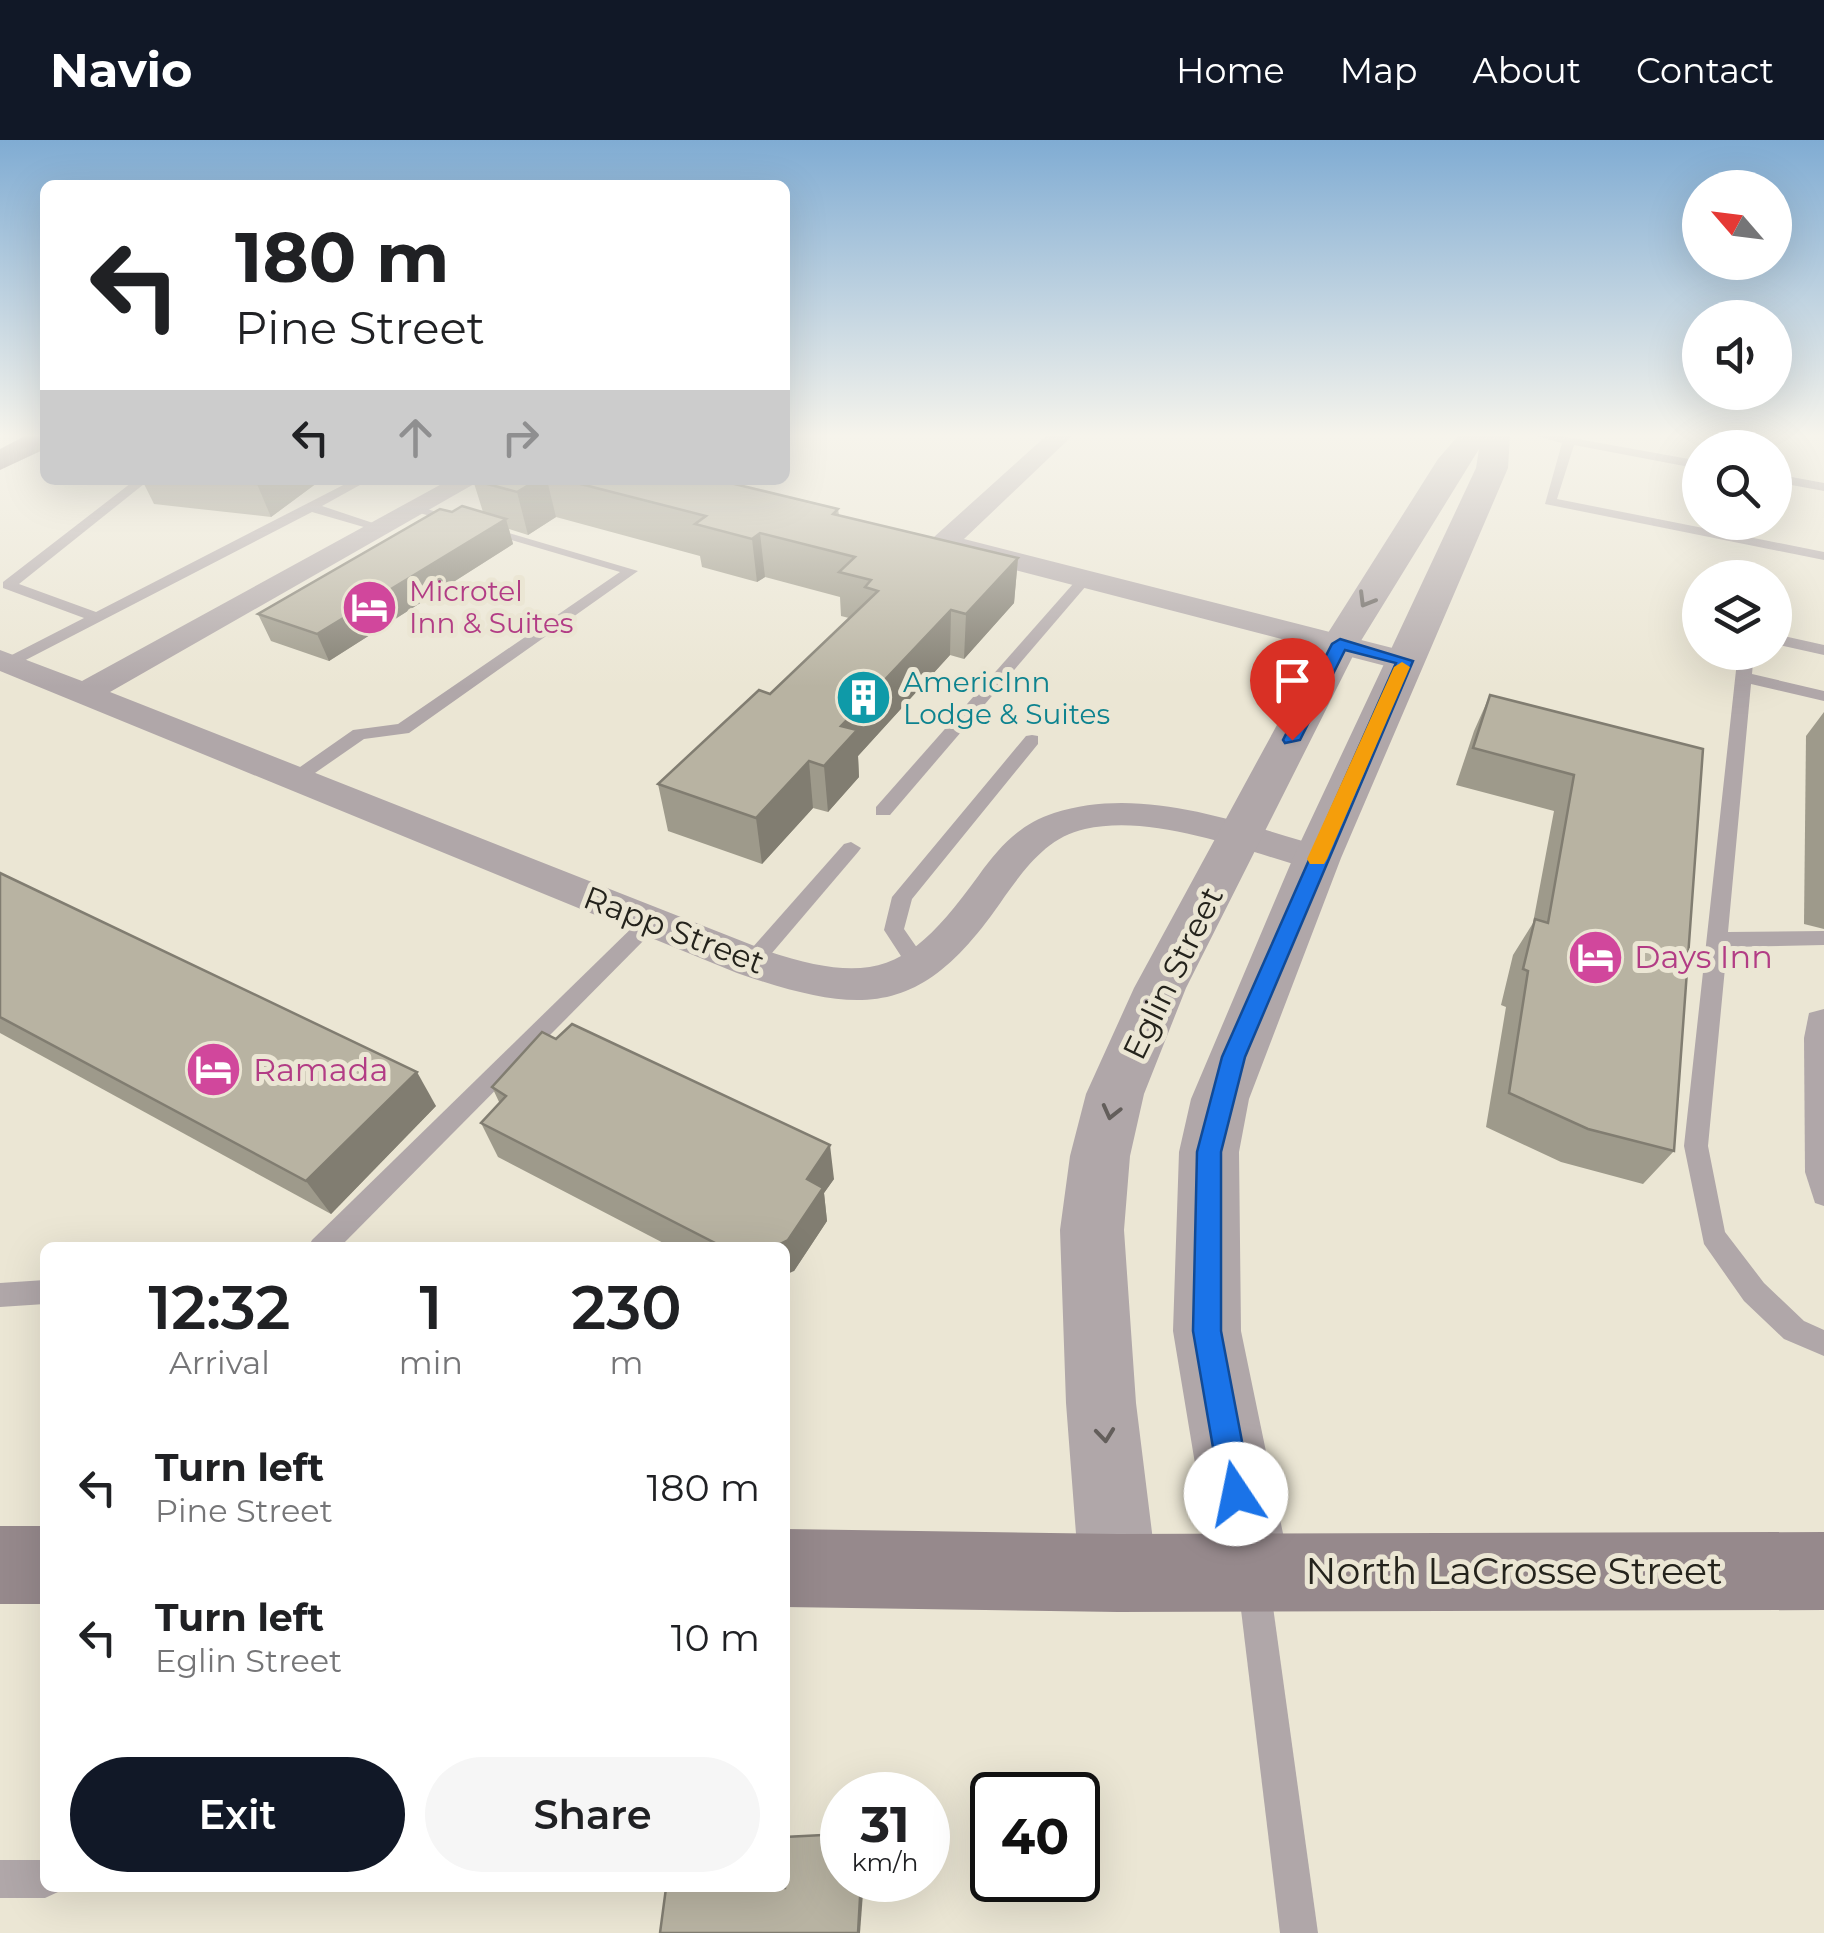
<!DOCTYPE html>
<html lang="en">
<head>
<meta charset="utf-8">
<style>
	:root { --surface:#fff; --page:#f6f6f6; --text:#202124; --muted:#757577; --accent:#111827 }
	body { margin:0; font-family:Montserrat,sans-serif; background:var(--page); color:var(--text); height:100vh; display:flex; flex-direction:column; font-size:38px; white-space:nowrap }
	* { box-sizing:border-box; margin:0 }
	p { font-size:32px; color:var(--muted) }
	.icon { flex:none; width:55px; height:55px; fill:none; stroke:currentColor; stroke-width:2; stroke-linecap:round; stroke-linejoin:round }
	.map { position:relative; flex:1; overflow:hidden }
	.details { position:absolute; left:40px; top:1102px; width:750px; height:650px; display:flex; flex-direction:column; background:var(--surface); border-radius:15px; box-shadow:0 10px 40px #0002 }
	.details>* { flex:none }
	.top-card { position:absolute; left:40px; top:40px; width:750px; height:305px; border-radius:15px; box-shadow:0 10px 40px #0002; background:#fff; color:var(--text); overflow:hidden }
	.needle { width:65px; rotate:298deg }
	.tools { position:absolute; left:1682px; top:30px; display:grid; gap:20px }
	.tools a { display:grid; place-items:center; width:110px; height:110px; border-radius:50%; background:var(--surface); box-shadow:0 10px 40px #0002; font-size:50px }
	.speed { position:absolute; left:820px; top:1632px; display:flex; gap:20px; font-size:50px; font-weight:700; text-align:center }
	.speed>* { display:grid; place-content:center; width:130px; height:130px; border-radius:50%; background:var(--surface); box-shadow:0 10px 40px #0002; line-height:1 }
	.speed small { font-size:25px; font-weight:400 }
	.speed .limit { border:5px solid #111; border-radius:15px; background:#fff; color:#111 }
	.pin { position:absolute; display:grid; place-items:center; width:85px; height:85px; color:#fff; margin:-102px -42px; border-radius:50% 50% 50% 0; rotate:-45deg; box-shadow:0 0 10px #0007 }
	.pin .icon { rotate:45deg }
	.me { position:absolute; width:110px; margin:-55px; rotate:349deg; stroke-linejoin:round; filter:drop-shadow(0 0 8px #0008) }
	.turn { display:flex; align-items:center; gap:35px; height:210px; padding:0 30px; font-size:45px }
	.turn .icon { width:130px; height:130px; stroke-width:2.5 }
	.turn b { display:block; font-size:70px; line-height:85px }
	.lanes { display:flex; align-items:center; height:95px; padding:0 30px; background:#0003; justify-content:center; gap:50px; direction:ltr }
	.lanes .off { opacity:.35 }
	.eta { display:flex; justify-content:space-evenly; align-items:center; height:170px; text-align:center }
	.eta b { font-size:60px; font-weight:600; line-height:70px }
	.primary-button { display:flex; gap:20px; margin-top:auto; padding:20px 30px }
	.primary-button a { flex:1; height:115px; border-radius:60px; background:var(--accent); color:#fff; font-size:40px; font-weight:600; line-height:115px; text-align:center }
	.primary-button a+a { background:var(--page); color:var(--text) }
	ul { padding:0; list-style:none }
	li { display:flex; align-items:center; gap:30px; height:150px; padding:0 30px }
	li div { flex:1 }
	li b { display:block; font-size:38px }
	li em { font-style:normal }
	header { display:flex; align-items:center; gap:60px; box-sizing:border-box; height:140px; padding:0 50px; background:var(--accent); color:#fff }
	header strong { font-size:48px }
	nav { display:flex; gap:55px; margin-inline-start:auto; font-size:35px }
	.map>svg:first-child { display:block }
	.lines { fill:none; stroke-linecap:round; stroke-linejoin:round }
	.service { fill:#b0a7a9; fill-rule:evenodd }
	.minor { fill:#b0a7a9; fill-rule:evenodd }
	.tertiary { fill:#b0a7a9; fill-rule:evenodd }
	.secondary { fill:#96898c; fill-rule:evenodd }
	.motorway { fill:#726065; fill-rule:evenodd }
	.wall { fill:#9e9a8b }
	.shaded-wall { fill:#817d71 }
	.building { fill:#b8b3a2; stroke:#817d71; stroke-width:2.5 }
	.oneway { stroke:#635e5b }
	.route { fill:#1a73e8; stroke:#114b97; stroke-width:2.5 }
	.slow { fill:#f59e0b }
	.labels { text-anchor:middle; stroke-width:10; stroke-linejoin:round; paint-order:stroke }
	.far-hotel-label { font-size:28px; fill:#b23c85; stroke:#ebe6d4; text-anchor:start }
	.far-culture-label { font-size:28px; fill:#0d838f; stroke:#ebe6d4; text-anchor:start }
	.street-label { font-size:32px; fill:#24231c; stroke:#ebe6d4 }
	.hotel-label { font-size:32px; fill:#b23c85; stroke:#ebe6d4; text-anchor:start }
	.near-street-label { font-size:38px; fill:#24231c; stroke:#ebe6d4 }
</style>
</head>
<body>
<header>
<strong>Navio</strong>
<nav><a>Home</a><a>Map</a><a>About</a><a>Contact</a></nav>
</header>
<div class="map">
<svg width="1824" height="1793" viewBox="0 0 1824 1793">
	<rect width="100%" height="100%" fill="#ebe6d4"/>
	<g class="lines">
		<g class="service">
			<polygon points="1536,296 1561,296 1700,321 1700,329 1574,305 1557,359 1824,412 1824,420 1545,364 1562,303"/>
			<polygon points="1731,296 1743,296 1742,308 1730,308"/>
			<polygon points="1775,334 1824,343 1824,351 1775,342"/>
			<polygon points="135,340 149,340 19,444 96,472 353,340 369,340 322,366 388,388 381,392 312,372 14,526 2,526 2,520 84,478 3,448 3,442"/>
			<polygon points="413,365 638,431 409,593 364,599 302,642 290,642 290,634 353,590 398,584 620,432 413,371"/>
			<polygon points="1080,436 1092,439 890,675 876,675 876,667"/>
			<polygon points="1775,494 1824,505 1824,515 1775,504"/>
			<polygon points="1738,512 1754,512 1752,534 1824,551 1824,561 1751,544 1728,792 1824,791 1824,805 1727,807 1708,1006 1725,1092 1764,1143 1804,1181 1824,1190 1824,1216 1784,1199 1744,1161 1704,1104 1684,1006"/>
			<polygon points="1032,595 1038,596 1038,604 912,759 904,789 931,828 920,836 912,833 884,790 892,757 1026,596"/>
			<polygon points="851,702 861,708 858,712 760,827 744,827 741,822 744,817 844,704"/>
			<polygon points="651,774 661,781 658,786 339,1108 308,1108 312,1100 644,776"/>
			<polygon points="1824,869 1824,1066 1815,1063 1805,1032 1804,898 1809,873"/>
			<polygon points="45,1140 45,1164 0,1167 0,1143"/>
			<polygon points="1254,1429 1265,1434 1270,1445 1318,1793 1280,1793 1238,1445 1243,1434"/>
			<polygon points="0,1720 45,1720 45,1748 60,1748 58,1752 45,1758 0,1758"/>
		</g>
		<g class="minor">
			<polygon points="1046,296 1072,296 964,399 1416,514 1421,521 1405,531 934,409 930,403 934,397"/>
			<path d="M449,340H481L110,552L767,811C879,848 912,827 979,735C999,707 1020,684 1054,673C1145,644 1243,685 1331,709L1336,718L1331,727L1317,731C1248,712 1156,673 1085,689C1048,697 1026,727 1005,756C924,876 867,878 737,833L0,531V510L82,541Z"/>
		</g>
		<polygon class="tertiary" points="1458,296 1510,296 1508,328 1341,718 1249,959 1239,1012 1241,1191 1291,1432 1279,1459 1252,1471 1225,1459 1213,1432 1173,1191 1179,1012 1191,959 1293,718 1476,328 1479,309 1359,504 1186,848 1144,954 1130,1016 1124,1090 1136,1263 1157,1433 1145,1460 1118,1472 1091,1460 1079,1433 1066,1263 1060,1090 1070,1016 1086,954 1134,848 1321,504 1438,319"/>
		<g class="secondary">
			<rect x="0" y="1386" width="45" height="78"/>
			<polygon points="785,1389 1118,1394 1824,1392 1824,1470 1118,1472 785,1467"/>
		</g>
		<polygon class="motorway" points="25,296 45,296 45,309 0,330 0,309"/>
	</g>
	<g class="wall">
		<polygon points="142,340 321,340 271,377 154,364"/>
		<polygon points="473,340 718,340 838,369 839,375 1018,418 1014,463 964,519 950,515 858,616 859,637 828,672 813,668 762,724 668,691 658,644 770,554 849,478 841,476 840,457 765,437 757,442 702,427 700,416 556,377 528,395 509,389 513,404 329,521 271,501 258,474 483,372"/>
		<polygon points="1490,555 1703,609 1674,1011 1643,1044 1561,1022 1486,987 1506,867 1501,865 1513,815 1533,783 1554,671 1456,645 1474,591"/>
		<polygon points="1824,572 1824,789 1804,784 1806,596"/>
		<polygon points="0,733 436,966 331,1074 0,893"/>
		<polygon points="556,899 834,1039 824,1053 827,1081 794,1131 785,1108 673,1108 498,1017 481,983 500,964 492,947"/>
	</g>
	<g class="shaded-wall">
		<polygon points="263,340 321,340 271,377 257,344"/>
		<polygon points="537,340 547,340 556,377 528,395 517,352"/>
		<polygon points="506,379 513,404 329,521 317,494"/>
		<polygon points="760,393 765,437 757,442 752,399"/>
		<polygon points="1018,418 1014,463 964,519 966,474"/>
		<polygon points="951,470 950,515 858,616 859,637 828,672 824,626 841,586"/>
		<polygon points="809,621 813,668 762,724 756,678"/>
		<polygon points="417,932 436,966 331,1074 306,1041"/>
		<polygon points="830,1005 834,1039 824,1053 827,1081 794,1131 785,1135 785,1108 772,1108 807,1039"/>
		<polygon points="861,1740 864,1740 860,1793 858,1793"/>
	</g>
	<g class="building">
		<polygon points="217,340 263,340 257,344"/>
		<polygon points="473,340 537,340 517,352"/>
		<polygon points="565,340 718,340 838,369 833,374 1018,418 966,474 951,470 841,586 857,590 824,626 809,621 756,678 658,644 759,550 770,554 878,451 865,447 871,440 839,432 855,417 760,393 752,399 695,384 706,376"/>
		<polygon points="462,366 506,379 317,494 258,474 440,369 452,372"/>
		<polygon points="1490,555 1703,609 1674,1011 1588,989 1509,953 1528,831 1523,829 1535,779 1548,783 1574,635 1473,608"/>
		<polygon points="0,733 417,932 306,1041 0,877"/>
		<polygon points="572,884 830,1005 807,1039 823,1048 788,1100 772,1108 725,1108 481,983 506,956 492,947 542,892 556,899"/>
		<polygon points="842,1694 842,1740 861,1740 858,1793 660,1793 666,1748 785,1748 785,1697"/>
	</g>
	<defs><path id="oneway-chevron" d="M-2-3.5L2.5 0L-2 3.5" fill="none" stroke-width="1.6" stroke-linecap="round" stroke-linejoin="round" transform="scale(2.5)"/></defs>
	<g class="oneway">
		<use href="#oneway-chevron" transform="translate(1366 460) rotate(121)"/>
		<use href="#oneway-chevron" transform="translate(1111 972) rotate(104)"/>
		<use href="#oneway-chevron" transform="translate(1105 1295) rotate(84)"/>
	</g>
	<linearGradient id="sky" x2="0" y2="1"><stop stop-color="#80acd3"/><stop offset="0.54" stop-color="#f6f4ec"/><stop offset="1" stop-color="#f6f4ec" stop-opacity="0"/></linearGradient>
	<rect width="1824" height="547" fill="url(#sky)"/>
	<polygon class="route" points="1340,499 1413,521 1245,917 1221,1012 1221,1191 1252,1354 1247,1364 1236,1369 1226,1364 1221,1354 1193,1191 1197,1012 1222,917 1396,523 1345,510 1300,600 1285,603 1283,600 1332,504"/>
	<polygon class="slow" points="1402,522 1410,527 1327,719 1324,724 1310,724 1307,719 1394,527"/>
	<defs>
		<symbol id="hotel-disc" viewBox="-11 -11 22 22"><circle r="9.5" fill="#d1479c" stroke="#ebe6d4"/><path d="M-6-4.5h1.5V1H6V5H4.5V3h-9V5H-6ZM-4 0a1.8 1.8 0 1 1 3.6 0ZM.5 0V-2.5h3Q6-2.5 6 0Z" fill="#fff"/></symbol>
		<symbol id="building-disc" viewBox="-11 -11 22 22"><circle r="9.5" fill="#0f9aa8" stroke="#ebe6d4"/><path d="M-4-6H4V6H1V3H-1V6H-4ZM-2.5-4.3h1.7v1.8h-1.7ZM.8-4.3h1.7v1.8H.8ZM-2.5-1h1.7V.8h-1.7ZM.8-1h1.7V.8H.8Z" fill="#fff"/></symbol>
	</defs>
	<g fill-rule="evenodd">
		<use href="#hotel-disc" x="338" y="436" width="63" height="63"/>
		<use href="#building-disc" x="832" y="526" width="63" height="63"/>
		<use href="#hotel-disc" x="1564" y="786" width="63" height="63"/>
		<use href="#hotel-disc" x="182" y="898" width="63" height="63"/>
	</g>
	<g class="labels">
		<g class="far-hotel-label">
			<text x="409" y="461">Microtel<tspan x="409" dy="32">Inn &amp; Suites</tspan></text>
		</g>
		<g class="far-culture-label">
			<text x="903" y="552">AmericInn<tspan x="903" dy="32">Lodge &amp; Suites</tspan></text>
		</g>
		<g class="street-label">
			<text transform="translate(674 790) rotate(21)" y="11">Rapp Street</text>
			<text transform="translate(1173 833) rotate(-64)" y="11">Eglin Street</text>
		</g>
		<g class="hotel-label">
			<text x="1634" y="828">Days Inn</text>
			<text x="253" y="941">Ramada</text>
		</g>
		<g class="near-street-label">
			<text x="1514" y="1444">North LaCrosse Street</text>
		</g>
	</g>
</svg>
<div class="tools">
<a><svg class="needle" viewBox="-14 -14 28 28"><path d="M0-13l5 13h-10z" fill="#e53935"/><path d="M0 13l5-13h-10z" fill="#757577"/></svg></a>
<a><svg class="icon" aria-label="sound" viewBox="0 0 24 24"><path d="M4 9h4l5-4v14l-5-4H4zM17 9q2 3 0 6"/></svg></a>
<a><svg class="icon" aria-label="search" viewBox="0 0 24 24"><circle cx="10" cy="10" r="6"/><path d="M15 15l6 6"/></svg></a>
<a><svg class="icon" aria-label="layers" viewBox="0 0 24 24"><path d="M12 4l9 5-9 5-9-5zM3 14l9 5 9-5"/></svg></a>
</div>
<div class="speed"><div>31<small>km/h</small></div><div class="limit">40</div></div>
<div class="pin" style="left:1292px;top:600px;background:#d93025"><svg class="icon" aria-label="arrive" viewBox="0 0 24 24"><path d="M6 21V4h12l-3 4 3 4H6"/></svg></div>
<svg class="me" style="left:1236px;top:1354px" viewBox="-20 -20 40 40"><circle r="19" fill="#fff"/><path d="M0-13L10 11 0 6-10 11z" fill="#1a73e8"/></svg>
<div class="top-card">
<div class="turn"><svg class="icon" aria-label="left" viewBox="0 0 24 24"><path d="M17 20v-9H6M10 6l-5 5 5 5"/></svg><div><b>180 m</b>Pine Street</div></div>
<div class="lanes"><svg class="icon" aria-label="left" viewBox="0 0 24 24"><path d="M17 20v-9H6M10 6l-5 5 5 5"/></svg><svg class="icon off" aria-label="ahead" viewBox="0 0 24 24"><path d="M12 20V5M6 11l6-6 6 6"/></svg><svg class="icon off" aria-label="right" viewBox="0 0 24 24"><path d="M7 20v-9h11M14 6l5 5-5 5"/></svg></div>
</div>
<section class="details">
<div class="eta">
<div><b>12:32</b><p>Arrival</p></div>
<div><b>1</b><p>min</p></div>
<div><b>230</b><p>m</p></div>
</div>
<ul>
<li><svg class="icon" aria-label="left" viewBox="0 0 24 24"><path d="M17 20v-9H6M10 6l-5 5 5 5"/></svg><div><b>Turn left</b><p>Pine Street</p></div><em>180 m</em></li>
<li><svg class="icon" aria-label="left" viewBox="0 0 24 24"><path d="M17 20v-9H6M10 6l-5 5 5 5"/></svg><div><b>Turn left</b><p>Eglin Street</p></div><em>10 m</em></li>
</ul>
<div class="primary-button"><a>Exit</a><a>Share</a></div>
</section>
</div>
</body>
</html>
